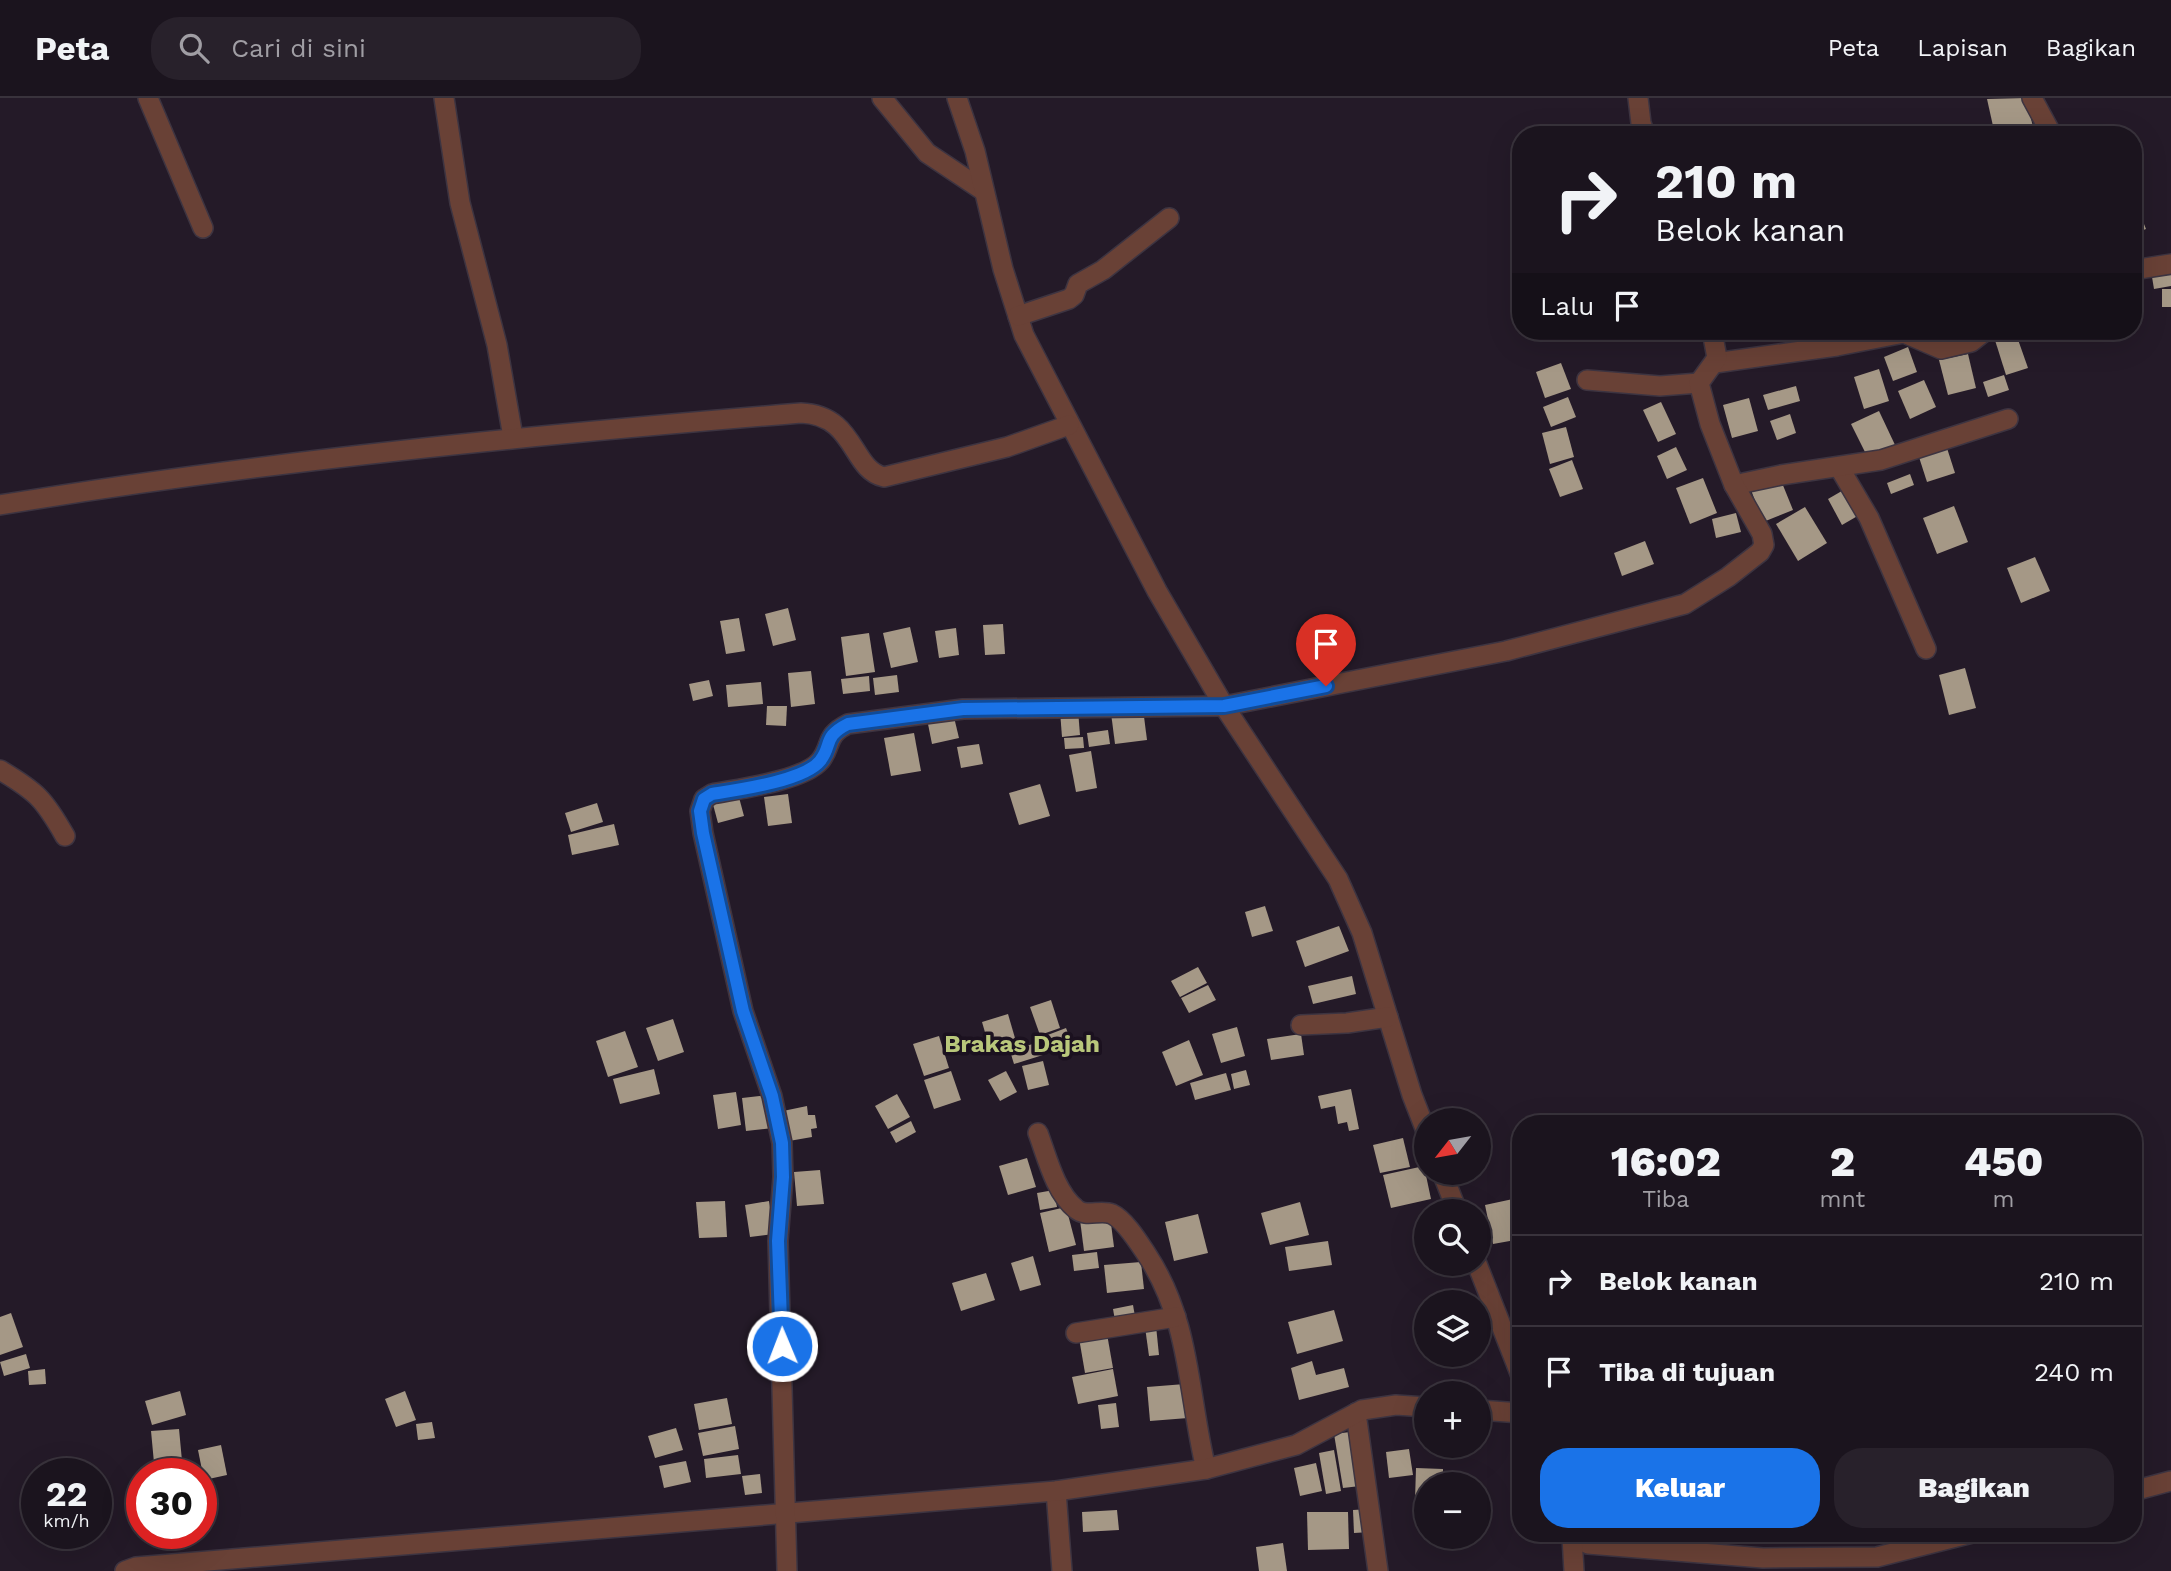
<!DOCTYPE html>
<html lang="id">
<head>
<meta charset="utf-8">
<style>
	:root { --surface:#1b141e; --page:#28212b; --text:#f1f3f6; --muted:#a09ea4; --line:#39333c; --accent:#1a73e8 }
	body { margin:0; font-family:"Work Sans",sans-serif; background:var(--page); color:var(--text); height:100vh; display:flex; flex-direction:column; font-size:26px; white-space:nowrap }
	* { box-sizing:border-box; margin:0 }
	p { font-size:23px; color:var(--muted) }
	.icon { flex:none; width:38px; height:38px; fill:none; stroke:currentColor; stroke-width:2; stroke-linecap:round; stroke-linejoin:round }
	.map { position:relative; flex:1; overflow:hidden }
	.drawer { position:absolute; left:1512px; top:1017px; width:630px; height:427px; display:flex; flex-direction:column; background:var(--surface); border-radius:28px; box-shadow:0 7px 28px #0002,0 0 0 2px var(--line) }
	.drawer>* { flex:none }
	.guide { position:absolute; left:1512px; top:28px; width:630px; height:214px; border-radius:28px; box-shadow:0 7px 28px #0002,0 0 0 2px var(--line); background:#1b141e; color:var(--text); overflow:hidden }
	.needle { width:46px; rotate:239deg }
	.buttons { position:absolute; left:1414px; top:1010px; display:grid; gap:14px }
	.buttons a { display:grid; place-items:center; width:77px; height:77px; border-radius:50%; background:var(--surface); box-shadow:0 7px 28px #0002,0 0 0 2px var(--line); font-size:35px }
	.speed { position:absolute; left:21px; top:1360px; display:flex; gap:14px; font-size:35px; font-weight:700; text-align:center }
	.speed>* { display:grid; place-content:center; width:91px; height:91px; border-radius:50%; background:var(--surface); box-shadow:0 7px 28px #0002,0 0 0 2px var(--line); line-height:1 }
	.speed small { font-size:18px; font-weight:400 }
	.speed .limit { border:10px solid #d22; background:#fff; color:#111 }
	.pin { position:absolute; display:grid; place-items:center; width:60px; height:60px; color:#fff; margin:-72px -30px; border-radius:50% 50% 50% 0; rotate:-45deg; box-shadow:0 0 7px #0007 }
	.pin .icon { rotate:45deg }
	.me { position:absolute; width:77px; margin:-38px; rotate:359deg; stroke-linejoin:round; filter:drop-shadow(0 0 5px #0008) }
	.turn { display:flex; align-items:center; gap:24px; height:147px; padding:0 28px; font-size:32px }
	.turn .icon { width:91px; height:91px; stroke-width:2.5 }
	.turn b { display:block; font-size:49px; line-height:60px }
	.then { display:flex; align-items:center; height:66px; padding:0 28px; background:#0003; gap:14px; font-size:26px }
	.eta { display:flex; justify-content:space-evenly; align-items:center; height:119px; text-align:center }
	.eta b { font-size:42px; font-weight:800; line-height:49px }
	.primary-button { display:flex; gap:14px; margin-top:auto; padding:14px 28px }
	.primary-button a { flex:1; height:80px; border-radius:28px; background:var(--accent); color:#fff; font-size:28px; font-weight:800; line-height:80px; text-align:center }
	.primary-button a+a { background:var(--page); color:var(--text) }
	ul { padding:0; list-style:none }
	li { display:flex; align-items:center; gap:21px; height:91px; padding:0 28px; border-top:2px solid var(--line) }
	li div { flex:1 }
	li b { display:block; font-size:26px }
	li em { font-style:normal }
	header { display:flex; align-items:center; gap:42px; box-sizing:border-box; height:98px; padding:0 35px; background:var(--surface); border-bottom:2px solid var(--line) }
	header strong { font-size:33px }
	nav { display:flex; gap:38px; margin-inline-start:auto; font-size:24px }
	.search { width:490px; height:63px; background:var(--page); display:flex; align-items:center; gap:18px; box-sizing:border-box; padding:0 24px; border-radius:28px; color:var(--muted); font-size:26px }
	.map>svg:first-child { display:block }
	.building { fill:#a59886 }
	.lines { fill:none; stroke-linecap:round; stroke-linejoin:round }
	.minor-casing { stroke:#3d3441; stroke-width:22 }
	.minor { stroke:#694136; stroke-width:19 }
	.route-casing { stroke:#114b97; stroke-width:18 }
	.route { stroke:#1a73e8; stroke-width:12 }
	.labels { text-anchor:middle; stroke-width:7; stroke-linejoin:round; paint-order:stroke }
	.quarter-label { font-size:24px; font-weight:bold; fill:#b9c77b; stroke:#1b111f }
</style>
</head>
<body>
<header>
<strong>Peta</strong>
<div class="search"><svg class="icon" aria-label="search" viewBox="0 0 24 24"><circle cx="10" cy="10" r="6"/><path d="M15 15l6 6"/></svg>Cari di sini</div>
<nav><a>Peta</a><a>Lapisan</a><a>Bagikan</a></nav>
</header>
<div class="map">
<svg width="2171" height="1473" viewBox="0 0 2171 1473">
	<rect width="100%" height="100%" fill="#241a28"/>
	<g class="building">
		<polygon points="2026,0 2035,37 1995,37 1987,1"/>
		<polygon points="2133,99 2146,131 2133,136"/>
		<polygon points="2171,170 2171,188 2154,191 2151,173"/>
		<rect x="2162" y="191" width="9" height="18"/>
		<polygon points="2015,233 2028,270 2006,277 1994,239"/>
		<polygon points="1908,249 1917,274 1893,283 1884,259"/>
		<polygon points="1968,256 1976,290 1948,297 1939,262"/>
		<polygon points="1561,265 1571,291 1545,300 1536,274"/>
		<polygon points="1879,271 1889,303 1864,311 1854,279"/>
		<polygon points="2004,277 2009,292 1988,299 1983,284"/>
		<polygon points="1924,282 1936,309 1910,321 1898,293"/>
		<polygon points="1796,288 1800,303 1768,312 1763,297"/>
		<polygon points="1568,299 1576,319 1551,329 1543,309"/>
		<polygon points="1749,300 1758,333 1732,340 1723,307"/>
		<polygon points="1661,304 1676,336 1658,344 1643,312"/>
		<polygon points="1879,313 1896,349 1869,362 1851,326"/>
		<polygon points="1790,316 1796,335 1777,342 1770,323"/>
		<polygon points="1566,329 1574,359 1550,366 1542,335"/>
		<polygon points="1946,347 1955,375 1927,384 1918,356"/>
		<polygon points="1676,349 1687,372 1667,381 1657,358"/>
		<polygon points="1572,362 1583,391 1560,399 1549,371"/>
		<polygon points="1910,376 1914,387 1891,396 1887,385"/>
		<polygon points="1703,380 1717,415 1690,426 1676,390"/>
		<polygon points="1780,380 1793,412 1763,424 1751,392"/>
		<polygon points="1847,390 1861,416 1842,427 1828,401"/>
		<polygon points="1954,408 1968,444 1937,456 1923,420"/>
		<polygon points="1805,409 1827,445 1798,463 1776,426"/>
		<polygon points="1736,415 1741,434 1716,440 1712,421"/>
		<polygon points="1645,443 1654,466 1622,478 1614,455"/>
		<polygon points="2035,459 2050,493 2021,505 2007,470"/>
		<polygon points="788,510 796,542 773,548 765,516"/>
		<polygon points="739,520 745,553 726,556 720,523"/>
		<polygon points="1003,526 1005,556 985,557 983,527"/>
		<polygon points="910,529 918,564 891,570 883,535"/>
		<polygon points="956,530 959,557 939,560 935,533"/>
		<polygon points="869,535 875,574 846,578 841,539"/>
		<polygon points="1965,570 1976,610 1949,617 1939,577"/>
		<polygon points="811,573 815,606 791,609 788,575"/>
		<polygon points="897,577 899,594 875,597 873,580"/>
		<polygon points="869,578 870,593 843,596 841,581"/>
		<polygon points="709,582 713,598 693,603 689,586"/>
		<polygon points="761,584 763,606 728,609 726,587"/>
		<polygon points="767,608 787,608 786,628 766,627"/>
		<polygon points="1143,611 1147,642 1115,646 1111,615"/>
		<polygon points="1078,612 1080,637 1062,639 1060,613"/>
		<polygon points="953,615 959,640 932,646 927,621"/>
		<polygon points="1108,632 1110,646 1089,649 1087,635"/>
		<polygon points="914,635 921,673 891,678 884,640"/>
		<polygon points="1083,639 1084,650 1065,651 1064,640"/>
		<polygon points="979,646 983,666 961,670 957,649"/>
		<polygon points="1091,653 1097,690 1076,694 1069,657"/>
		<polygon points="1040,686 1050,718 1019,727 1009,695"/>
		<polygon points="737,692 744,718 718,725 711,699"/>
		<polygon points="788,696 792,725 768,728 764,699"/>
		<polygon points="597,705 603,724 571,734 565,715"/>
		<polygon points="614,726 619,747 572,757 568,737"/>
		<polygon points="1265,808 1273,833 1252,839 1245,814"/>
		<polygon points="1339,828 1349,853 1305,869 1296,843"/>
		<polygon points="1198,869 1207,885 1180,899 1171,883"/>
		<polygon points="1352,878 1356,896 1313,906 1308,888"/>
		<polygon points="1208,887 1216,902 1189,915 1181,900"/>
		<polygon points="1051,902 1060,930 1040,937 1030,909"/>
		<polygon points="1008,916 1017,947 991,955 982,924"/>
		<polygon points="673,921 684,954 658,963 646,930"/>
		<polygon points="1237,929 1245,958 1221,965 1212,936"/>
		<polygon points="1066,930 1071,943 1049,951 1045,938"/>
		<polygon points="625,933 638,969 608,979 596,943"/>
		<polygon points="1301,936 1304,957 1271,962 1267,941"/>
		<polygon points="939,938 949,970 924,978 913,946"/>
		<polygon points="1189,942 1203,977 1176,988 1162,954"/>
		<polygon points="1042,943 1046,956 1014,966 1010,953"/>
		<polygon points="1043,963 1049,987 1028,992 1022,968"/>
		<polygon points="654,971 660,996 620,1006 613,981"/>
		<polygon points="1246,972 1250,987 1234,991 1231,976"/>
		<polygon points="951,973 961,1002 934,1011 924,982"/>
		<polygon points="1006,973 1017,994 1000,1003 988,982"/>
		<polygon points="1226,975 1231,992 1195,1002 1190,985"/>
		<polygon points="1351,991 1359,1031 1349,1033 1347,1024 1338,1026 1335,1008 1321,1011 1318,998"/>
		<polygon points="736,994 741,1027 718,1031 713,997"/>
		<polygon points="897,996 910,1019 888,1031 875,1008"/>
		<polygon points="769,997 773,1030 746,1033 742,1000"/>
		<polygon points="807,1008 808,1017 815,1017 817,1030 811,1031 812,1039 789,1043 783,1013"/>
		<polygon points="911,1023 916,1034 896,1045 890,1034"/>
		<polygon points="1403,1040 1410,1069 1380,1075 1373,1047"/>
		<polygon points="1027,1060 1036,1089 1008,1097 999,1068"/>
		<polygon points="1424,1068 1431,1101 1391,1110 1383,1077"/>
		<polygon points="820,1072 824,1106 797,1108 794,1074"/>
		<polygon points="1054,1092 1057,1109 1040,1112 1037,1095"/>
		<polygon points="1513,1101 1521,1141 1493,1146 1485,1107"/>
		<polygon points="725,1103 727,1139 699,1140 696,1104"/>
		<polygon points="769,1103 774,1136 750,1139 745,1107"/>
		<polygon points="1300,1104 1309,1137 1270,1147 1261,1115"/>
		<polygon points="1066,1109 1076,1147 1049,1154 1040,1115"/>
		<polygon points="1198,1116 1208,1155 1174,1163 1165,1124"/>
		<polygon points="1110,1118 1114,1149 1084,1153 1080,1122"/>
		<polygon points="1328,1143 1332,1167 1289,1173 1285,1149"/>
		<polygon points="1097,1154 1099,1170 1074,1173 1072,1157"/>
		<polygon points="1033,1158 1041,1187 1020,1193 1011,1165"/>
		<polygon points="1141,1164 1144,1191 1107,1195 1104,1167"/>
		<polygon points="986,1175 995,1202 961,1213 952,1185"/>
		<polygon points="1133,1207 1136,1224 1116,1228 1113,1211"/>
		<polygon points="1334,1212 1343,1243 1297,1256 1288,1224"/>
		<polygon points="11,1215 23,1249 0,1257 0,1219"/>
		<polygon points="1156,1228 1159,1257 1149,1258 1145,1229"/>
		<polygon points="1107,1236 1113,1270 1085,1275 1079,1240"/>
		<polygon points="26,1256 30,1270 4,1278 0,1264"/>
		<polygon points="1312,1263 1316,1277 1344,1270 1349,1289 1299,1302 1291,1270"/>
		<polygon points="45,1271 46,1286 29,1287 28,1273"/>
		<polygon points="1113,1271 1118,1298 1078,1306 1072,1279"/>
		<polygon points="1185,1286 1188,1320 1150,1323 1147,1289"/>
		<polygon points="180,1293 186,1317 152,1327 145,1303"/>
		<polygon points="405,1293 416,1322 396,1329 385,1301"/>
		<polygon points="727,1300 732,1326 699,1332 694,1306"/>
		<polygon points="1116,1305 1119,1329 1101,1331 1098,1307"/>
		<polygon points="432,1324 435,1340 418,1342 416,1326"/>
		<polygon points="735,1328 739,1351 703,1358 698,1335"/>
		<polygon points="676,1330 683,1352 655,1360 648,1338"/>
		<polygon points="179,1331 182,1363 154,1365 151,1333"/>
		<polygon points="1350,1334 1360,1388 1343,1390 1334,1336"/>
		<polygon points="221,1347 227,1377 204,1382 198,1352"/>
		<polygon points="1409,1351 1413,1377 1389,1380 1386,1354"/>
		<polygon points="1334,1352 1341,1393 1326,1396 1319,1355"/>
		<polygon points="738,1357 741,1376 706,1380 704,1361"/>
		<polygon points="686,1363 691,1384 664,1390 659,1368"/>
		<polygon points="184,1365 185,1376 162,1376 161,1367"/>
		<polygon points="1316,1365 1322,1393 1300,1398 1294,1370"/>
		<polygon points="1416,1370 1443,1371 1443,1386 1426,1386 1426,1402 1415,1402"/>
		<polygon points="760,1376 762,1395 745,1397 742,1378"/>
		<polygon points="1369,1411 1370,1434 1354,1435 1353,1412"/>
		<polygon points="1117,1412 1119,1432 1083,1434 1082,1414"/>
		<polygon points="1307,1414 1348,1414 1349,1451 1308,1452"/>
		<polygon points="1283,1445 1287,1473 1259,1473 1256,1449"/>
	</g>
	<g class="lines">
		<defs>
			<g id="minor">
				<polyline points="148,0 203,130"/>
				<polyline points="444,0 460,105 497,247 513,339"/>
				<polyline points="882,0 927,55 984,93"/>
				<polyline points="957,0 975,53 1003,171 1024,237 1157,493 1224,608 1338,781 1362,835 1412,997 1426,1033"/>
				<polyline points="1638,0 1641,25 1645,37"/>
				<polyline points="2032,0 2052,37"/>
				<polyline points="2133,172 2171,166"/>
				<polyline points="1018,218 1069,201 1074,197 1078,186 1103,172 1169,120"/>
				<polyline points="1715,265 1837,248 1904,235 1941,251 1971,244 1985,233"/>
				<polyline points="1587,282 1660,288 1699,285"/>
				<polyline points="1839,369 1869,420 1926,551"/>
				<polyline points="1734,387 1781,377 1881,362 2008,321"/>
				<path d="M0,407C265,363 533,337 801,315C856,317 851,372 884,379L1007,349L1069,327"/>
				<path d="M0,672C37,694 44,701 65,738"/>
				<polyline points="1301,927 1347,925 1388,919"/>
				<path d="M1038,1035C1047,1059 1055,1094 1076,1111C1086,1120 1100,1111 1112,1116C1125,1122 1139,1145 1147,1157C1191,1224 1188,1297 1206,1371"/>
				<polyline points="1442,1074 1457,1113"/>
				<polyline points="1477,1166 1521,1278"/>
				<polyline points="1076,1235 1176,1219"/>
				<polyline points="1479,1312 1521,1315"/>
				<polyline points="1356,1315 1378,1473"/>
				<polyline points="1056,1393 1062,1473"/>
				<polyline points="2133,1393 2171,1383"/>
				<polyline points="1568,1435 1588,1446 1763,1460 1877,1459 1972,1435"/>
				<polyline points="1572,1439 1574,1473"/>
				<polyline points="125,1473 136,1469 1056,1393 1206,1371 1296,1347 1362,1312 1396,1307 1426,1309"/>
				<path d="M787,1473L778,1143L783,1079L782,1045L772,998L743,913L703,735L700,713L704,701L712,696C737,691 803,683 820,663C833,647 824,638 848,626L963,611L1224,608L1506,553L1685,506L1728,479L1760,454L1764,447L1762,436L1734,387L1710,326L1699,285L1717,260L1712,233"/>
			</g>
		</defs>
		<use href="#minor" class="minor-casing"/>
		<use href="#minor" class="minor"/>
	</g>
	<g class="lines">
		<defs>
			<path id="route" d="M782,1248L778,1143L783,1079L782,1045L772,998L743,913L703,735L700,713L704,701L712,696C737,692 804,683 820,663C833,647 822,639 848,626L963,611L1224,608L1326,588"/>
		</defs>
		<use href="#route" class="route-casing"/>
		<use href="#route" class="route"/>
	</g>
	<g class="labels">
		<g class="quarter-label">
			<text x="1022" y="954">Brakas Dajah</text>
		</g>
	</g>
</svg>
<div class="buttons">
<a><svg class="needle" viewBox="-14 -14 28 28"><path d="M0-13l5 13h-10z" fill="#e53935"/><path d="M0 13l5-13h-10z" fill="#a09ea4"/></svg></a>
<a><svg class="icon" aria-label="search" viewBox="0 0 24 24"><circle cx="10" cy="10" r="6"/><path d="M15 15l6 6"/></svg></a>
<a><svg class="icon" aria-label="layers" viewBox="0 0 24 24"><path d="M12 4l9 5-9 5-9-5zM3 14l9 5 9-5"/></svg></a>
<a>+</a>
<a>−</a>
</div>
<div class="speed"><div>22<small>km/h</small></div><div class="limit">30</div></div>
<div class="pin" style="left:1326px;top:588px;background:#d93025"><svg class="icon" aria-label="arrive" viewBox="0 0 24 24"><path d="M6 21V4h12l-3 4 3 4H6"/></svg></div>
<svg class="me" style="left:782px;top:1248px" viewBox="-20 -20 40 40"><circle r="17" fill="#1a73e8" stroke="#fff" stroke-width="3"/><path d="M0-11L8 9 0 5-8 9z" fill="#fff"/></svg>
<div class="guide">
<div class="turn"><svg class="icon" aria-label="right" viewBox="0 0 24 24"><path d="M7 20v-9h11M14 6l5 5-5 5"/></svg><div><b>210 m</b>Belok kanan</div></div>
<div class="then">Lalu<svg class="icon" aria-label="arrive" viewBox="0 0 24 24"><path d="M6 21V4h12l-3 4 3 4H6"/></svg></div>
</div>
<section class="drawer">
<div class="eta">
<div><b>16:02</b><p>Tiba</p></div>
<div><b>2</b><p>mnt</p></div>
<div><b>450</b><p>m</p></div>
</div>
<ul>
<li><svg class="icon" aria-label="right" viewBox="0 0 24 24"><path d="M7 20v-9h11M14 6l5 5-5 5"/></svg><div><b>Belok kanan</b></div><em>210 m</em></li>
<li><svg class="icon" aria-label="arrive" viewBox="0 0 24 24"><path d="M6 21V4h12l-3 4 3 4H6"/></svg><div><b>Tiba di tujuan</b></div><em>240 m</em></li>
</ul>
<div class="primary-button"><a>Keluar</a><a>Bagikan</a></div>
</section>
</div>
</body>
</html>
